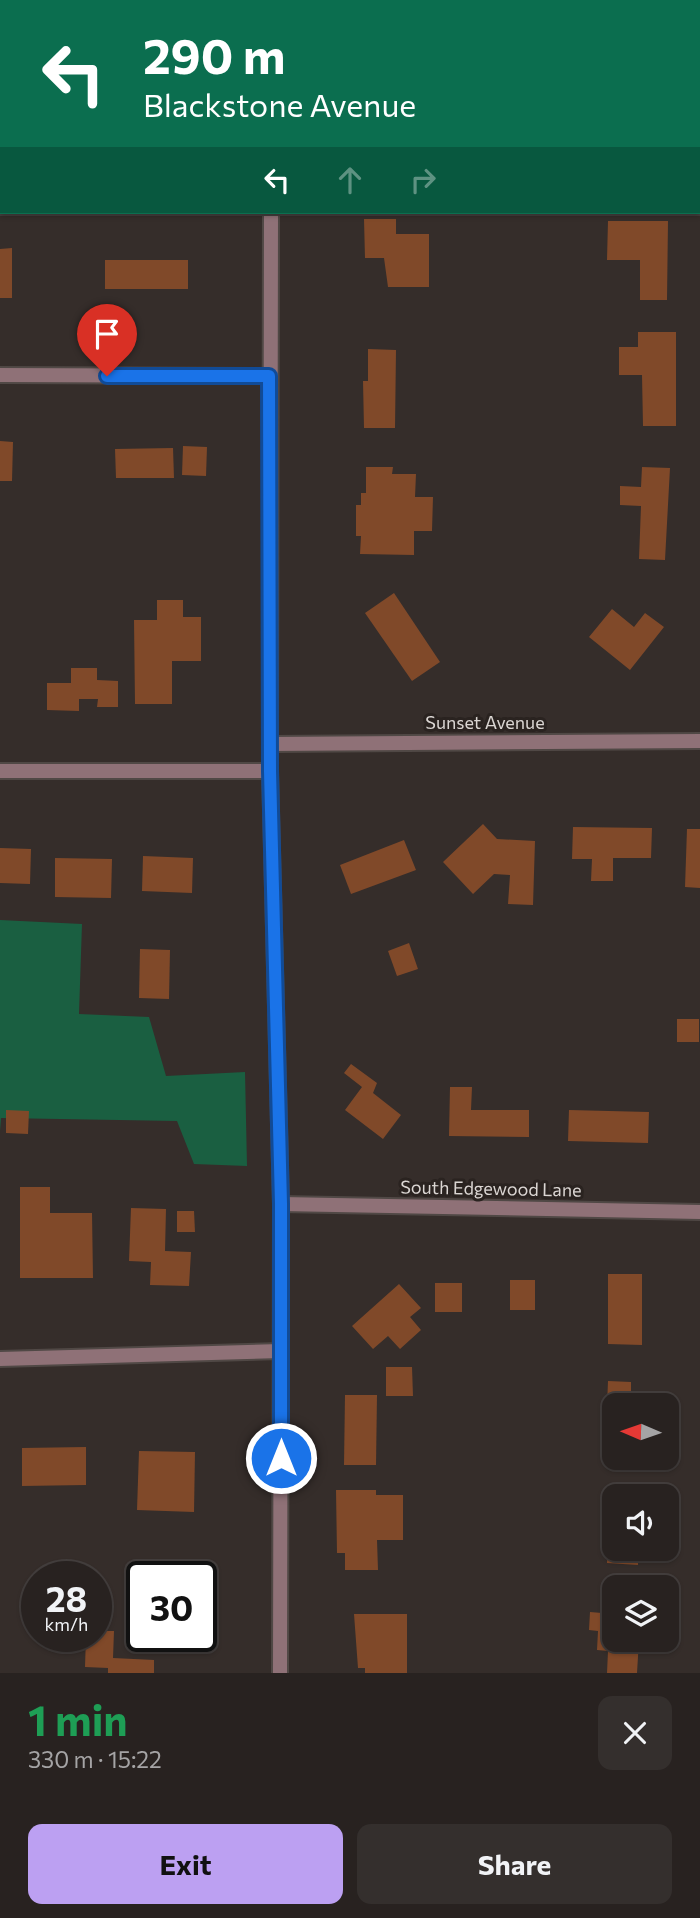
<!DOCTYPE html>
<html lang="en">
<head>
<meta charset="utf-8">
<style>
	:root { --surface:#282220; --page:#342f2d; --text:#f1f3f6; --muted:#a5a4a5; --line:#443f3e; --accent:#bca0f2 }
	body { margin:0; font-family:Commissioner,sans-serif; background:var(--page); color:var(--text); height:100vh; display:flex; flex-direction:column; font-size:26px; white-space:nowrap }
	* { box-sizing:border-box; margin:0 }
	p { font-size:23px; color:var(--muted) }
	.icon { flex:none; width:38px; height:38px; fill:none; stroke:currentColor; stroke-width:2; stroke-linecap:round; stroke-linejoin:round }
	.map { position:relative; height:1673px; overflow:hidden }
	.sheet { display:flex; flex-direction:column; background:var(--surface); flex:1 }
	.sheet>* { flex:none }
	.guide { position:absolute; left:0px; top:0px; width:700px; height:214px; box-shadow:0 2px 5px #0004,0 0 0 2px var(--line); background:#0b6e4f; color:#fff; overflow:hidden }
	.needle { width:46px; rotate:272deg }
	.buttons { position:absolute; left:602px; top:1393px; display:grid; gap:14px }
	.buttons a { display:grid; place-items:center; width:77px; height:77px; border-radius:14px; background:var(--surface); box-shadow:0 2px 5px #0004,0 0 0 2px var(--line); font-size:35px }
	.speed { position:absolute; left:21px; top:1561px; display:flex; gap:14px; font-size:35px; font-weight:700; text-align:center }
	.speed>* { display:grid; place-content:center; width:91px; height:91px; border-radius:50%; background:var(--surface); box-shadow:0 2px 5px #0004,0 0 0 2px var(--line); line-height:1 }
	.speed small { font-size:18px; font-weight:400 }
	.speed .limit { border:4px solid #111; border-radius:10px; background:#fff; color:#111 }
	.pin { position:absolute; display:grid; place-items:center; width:60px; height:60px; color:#fff; margin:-72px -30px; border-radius:50% 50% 50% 0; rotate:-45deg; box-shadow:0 0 7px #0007 }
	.pin .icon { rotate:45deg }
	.me { position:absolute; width:77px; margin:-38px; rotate:0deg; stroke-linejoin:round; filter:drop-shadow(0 0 5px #0008) }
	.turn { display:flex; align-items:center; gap:24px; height:147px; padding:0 28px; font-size:32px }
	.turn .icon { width:91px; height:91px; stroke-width:2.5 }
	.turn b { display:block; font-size:49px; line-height:60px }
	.lanes { display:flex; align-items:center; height:66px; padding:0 28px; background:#0003; justify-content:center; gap:35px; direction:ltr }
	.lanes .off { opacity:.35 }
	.round { display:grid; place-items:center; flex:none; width:74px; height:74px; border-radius:14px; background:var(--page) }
	.headline { display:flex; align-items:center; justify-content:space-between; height:119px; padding:0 28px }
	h1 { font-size:42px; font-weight:700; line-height:52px; color:#1e9e55 }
	.primary-button { display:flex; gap:14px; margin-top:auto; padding:14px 28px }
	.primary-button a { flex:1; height:80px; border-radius:14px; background:var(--accent); color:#111; font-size:28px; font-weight:700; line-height:80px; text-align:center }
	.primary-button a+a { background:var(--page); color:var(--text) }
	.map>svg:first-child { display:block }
	.green { fill:#1a5f41 }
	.building { fill:#804929 }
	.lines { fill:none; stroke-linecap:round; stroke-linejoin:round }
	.street-casing { stroke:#504845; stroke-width:18 }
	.street { stroke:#8f7177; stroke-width:14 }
	.route-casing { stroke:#114b97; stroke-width:18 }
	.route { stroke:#1a73e8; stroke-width:12 }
	.labels { text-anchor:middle; stroke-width:6; stroke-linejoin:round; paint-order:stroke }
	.street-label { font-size:18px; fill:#dbd6d3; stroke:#2a2320 }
</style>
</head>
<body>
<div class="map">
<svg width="700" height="1673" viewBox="0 0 700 1673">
	<rect width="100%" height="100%" fill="#352d2a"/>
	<polygon class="green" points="0,920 82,924 79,1014 149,1017 166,1076 245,1072 247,1166 194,1164 177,1121 1,1118 0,1131"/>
	<g class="building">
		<polygon points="364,219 396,219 396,234 429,234 429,287 388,287 384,258 365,258"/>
		<polygon points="608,221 668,221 667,300 640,300 640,260 607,260"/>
		<polygon points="12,248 12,298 0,298 0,249"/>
		<rect x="105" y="260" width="83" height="29"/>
		<polygon points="638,332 676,332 676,426 643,426 642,375 619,375 619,347 638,347"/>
		<polygon points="368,349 396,350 395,428 364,428 363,381 368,381"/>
		<polygon points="0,441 13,442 12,481 0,481"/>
		<polygon points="183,446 207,447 206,476 182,475"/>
		<polygon points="173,448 174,478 116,478 115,449"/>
		<polygon points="366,467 393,467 392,474 416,474 415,497 433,497 432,531 414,531 414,555 360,554 361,536 356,536 356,505 361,505 361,493 366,493"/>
		<polygon points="642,467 670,468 665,560 639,559 641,506 620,505 620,486 641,487"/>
		<polygon points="394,593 440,662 412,681 365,613"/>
		<polygon points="157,600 183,600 183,617 201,617 201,661 172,661 172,704 135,704 134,620 157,620"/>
		<polygon points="612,609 634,627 645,613 664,627 630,670 589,637"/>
		<polygon points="71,668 97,668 97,680 118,681 118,707 97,707 98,699 79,699 79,711 47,710 47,683 71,683"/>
		<polygon points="483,824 497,839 535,841 533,905 508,904 510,875 494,874 473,894 443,862"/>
		<polygon points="573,827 652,828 651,858 613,858 613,881 591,881 592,859 572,859"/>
		<polygon points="687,829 700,829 700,888 685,887"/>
		<polygon points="404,840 416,870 351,894 340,865"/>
		<polygon points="0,848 31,849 30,884 0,883"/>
		<polygon points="143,856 193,858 192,893 142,891"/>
		<polygon points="55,858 112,859 111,898 55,897"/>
		<polygon points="409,943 418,969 397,976 388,951"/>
		<polygon points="140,949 170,950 169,999 139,998"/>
		<rect x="677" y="1019" width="22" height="23"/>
		<polygon points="351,1064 377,1083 373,1093 401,1115 383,1139 345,1110 362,1087 344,1073"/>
		<polygon points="450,1087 472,1087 471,1110 529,1110 529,1137 449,1136"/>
		<polygon points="6,1110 29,1111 28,1134 6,1133"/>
		<polygon points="569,1110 649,1112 648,1143 568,1141"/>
		<polygon points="20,1187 50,1187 50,1213 92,1213 93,1278 20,1278"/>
		<polygon points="131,1208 166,1209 165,1251 191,1252 189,1286 150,1285 151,1262 129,1261"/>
		<polygon points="177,1211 194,1211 195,1232 177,1232"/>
		<polygon points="608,1274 642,1274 642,1345 608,1344"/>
		<rect x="510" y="1280" width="25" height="30"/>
		<rect x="435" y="1283" width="27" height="29"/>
		<polygon points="399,1284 421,1308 410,1317 421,1330 400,1349 388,1336 373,1349 352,1326"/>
		<polygon points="386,1367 412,1367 413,1396 386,1396"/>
		<polygon points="608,1381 631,1382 631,1395 642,1396 642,1405 614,1405 614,1457 605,1456"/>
		<polygon points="345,1395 377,1395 376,1465 344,1465"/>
		<polygon points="86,1447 86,1485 22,1486 22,1448"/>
		<polygon points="139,1451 195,1452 194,1512 137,1510"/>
		<polygon points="336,1490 376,1490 376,1495 403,1495 403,1540 377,1540 378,1570 345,1570 345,1553 337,1553"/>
		<polygon points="610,1496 614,1496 614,1549 638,1549 638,1565 607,1563"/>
		<polygon points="590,1612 614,1614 614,1640 639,1640 637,1673 607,1673 608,1651 597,1650 598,1631 589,1630"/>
		<polygon points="354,1614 407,1614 407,1673 365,1673 365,1668 358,1668"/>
		<polygon points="96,1631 114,1631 113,1658 154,1660 154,1673 108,1673 108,1668 85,1667 86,1636 96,1636"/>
	</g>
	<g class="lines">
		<defs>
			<g id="street">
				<polyline points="273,2 273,0"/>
				<polyline points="271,212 270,771 281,1204 280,1673"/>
				<polyline points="0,375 269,376"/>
				<polyline points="270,744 700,741"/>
				<polyline points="0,771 270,771"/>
				<polyline points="281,1204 700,1212"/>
				<polyline points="0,1359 281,1351"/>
			</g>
		</defs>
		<use href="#street" class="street-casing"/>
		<use href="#street" class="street"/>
	</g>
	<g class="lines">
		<defs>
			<polyline id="route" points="107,376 269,376 270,771 281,1204 281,1458"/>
		</defs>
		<use href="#route" class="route-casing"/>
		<use href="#route" class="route"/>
	</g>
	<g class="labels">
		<g class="street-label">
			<text x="485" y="729">Sunset Avenue</text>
			<text transform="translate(491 1189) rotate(1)" y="6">South Edgewood Lane</text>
		</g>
	</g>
</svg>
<div class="buttons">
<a><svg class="needle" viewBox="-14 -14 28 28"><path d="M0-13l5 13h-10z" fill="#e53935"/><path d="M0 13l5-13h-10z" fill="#a5a4a5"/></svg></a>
<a><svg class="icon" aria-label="sound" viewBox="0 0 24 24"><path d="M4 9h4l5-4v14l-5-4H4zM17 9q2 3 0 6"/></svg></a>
<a><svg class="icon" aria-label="layers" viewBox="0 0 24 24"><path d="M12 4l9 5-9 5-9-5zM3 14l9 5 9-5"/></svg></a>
</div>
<div class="speed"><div>28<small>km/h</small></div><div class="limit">30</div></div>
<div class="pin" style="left:107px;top:376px;background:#d93025"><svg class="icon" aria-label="arrive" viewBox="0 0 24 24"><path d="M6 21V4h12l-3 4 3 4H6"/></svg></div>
<svg class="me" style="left:281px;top:1458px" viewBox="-20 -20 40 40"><circle r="17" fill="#1a73e8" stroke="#fff" stroke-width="3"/><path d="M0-11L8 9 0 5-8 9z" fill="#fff"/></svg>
<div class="guide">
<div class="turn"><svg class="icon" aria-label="left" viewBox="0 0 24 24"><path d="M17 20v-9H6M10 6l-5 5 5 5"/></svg><div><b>290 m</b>Blackstone Avenue</div></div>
<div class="lanes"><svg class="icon" aria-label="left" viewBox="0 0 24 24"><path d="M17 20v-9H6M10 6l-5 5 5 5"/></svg><svg class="icon off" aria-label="ahead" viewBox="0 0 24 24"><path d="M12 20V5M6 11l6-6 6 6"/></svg><svg class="icon off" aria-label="right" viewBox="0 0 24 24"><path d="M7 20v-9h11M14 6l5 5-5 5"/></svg></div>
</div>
</div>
<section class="sheet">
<div class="headline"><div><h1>1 min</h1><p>330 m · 15:22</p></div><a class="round"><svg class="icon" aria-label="close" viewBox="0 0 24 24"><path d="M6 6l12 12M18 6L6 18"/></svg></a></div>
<div class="primary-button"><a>Exit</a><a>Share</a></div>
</section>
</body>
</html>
